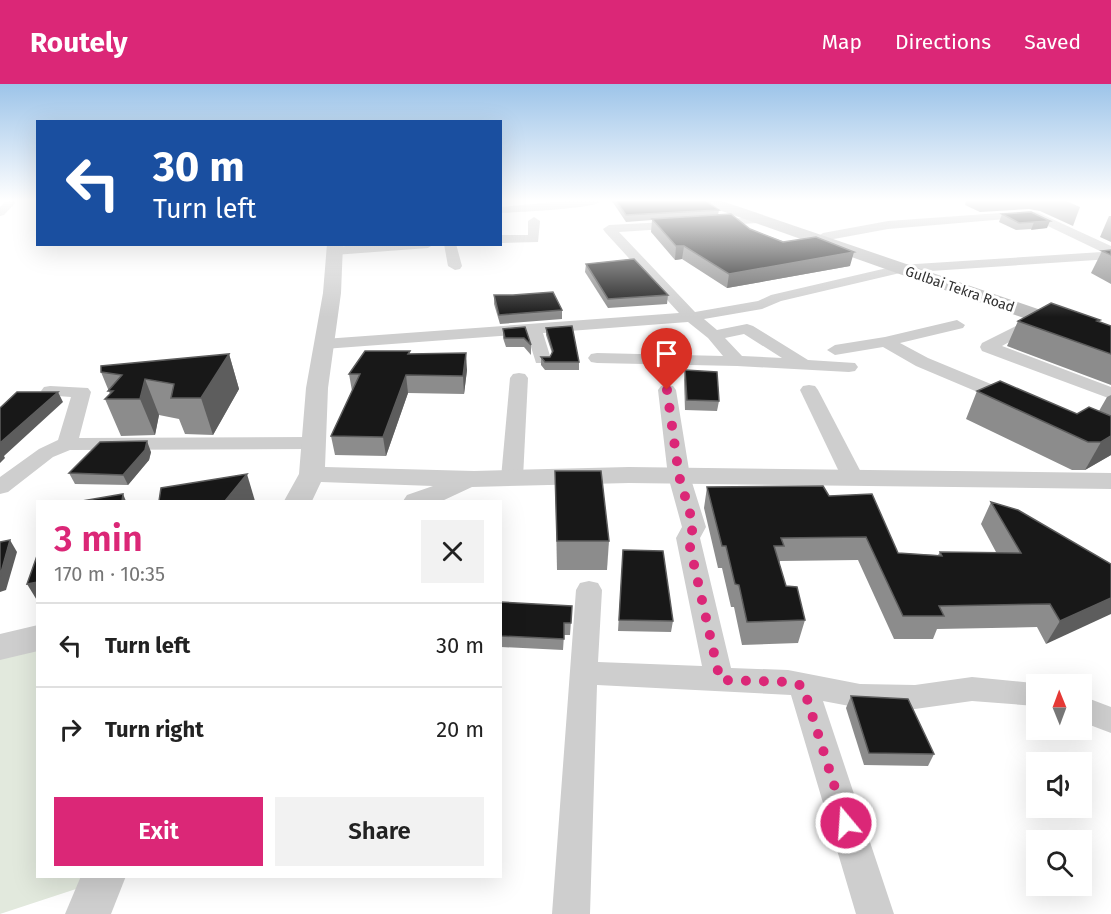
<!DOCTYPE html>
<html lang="en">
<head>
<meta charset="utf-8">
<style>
	:root { --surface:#fff; --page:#f2f2f2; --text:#222; --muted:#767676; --line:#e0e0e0; --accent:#db2777 }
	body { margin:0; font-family:"Fira Sans",sans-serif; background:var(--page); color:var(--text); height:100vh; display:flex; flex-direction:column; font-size:22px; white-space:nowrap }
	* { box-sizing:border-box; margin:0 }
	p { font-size:20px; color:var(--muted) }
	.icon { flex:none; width:33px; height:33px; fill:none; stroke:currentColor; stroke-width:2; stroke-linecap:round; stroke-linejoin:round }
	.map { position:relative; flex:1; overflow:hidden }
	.sheet { position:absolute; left:36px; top:416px; width:466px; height:378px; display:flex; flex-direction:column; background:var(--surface); border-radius:0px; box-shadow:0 6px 24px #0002 }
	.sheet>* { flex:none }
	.guide { position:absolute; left:36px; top:36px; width:466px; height:126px; border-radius:0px; box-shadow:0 6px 24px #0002; background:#1a4fa0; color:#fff; overflow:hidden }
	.needle { width:39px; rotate:359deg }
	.fabs { position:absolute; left:1026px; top:590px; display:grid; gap:12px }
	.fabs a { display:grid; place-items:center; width:66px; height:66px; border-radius:0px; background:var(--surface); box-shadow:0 6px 24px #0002; font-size:30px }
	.pin { position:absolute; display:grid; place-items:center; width:51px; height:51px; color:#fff; margin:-62px -26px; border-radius:50% 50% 50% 0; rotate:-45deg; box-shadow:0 0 6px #0007 }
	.pin .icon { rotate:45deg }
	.me { position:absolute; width:66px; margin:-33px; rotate:342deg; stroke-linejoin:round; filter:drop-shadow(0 0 4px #0008) }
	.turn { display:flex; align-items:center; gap:21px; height:126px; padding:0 18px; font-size:27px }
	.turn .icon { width:78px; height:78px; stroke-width:2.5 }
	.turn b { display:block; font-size:42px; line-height:51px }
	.round { display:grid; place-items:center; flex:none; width:63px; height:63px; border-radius:0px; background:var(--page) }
	.headline { display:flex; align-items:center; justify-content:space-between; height:102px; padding:0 18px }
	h1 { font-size:36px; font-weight:600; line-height:45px; color:var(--accent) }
	.primary-button { display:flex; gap:12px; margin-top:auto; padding:12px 18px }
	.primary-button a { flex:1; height:69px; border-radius:0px; background:var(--accent); color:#fff; font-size:24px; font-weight:600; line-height:69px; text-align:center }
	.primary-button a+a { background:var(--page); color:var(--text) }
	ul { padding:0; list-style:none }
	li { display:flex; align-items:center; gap:18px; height:84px; padding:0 18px; border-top:2px solid var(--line) }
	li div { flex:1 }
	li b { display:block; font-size:22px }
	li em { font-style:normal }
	header { display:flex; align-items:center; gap:36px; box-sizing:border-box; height:84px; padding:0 30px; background:var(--accent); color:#fff }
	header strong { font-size:28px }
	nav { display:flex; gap:33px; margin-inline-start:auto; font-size:21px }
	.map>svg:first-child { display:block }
	.green { fill:#e2e9dd }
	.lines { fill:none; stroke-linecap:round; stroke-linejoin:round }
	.minor { fill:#cecece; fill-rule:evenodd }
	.tertiary { fill:#cecece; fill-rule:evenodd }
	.secondary { fill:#bbb; fill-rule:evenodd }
	.wall { fill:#8c8c8c }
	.shaded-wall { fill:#5d5d5d }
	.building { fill:#181818; stroke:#5d5d5d; stroke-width:1.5 }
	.route { stroke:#db2777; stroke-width:10; stroke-dasharray:0 18 }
	.labels { text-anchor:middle; stroke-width:6; stroke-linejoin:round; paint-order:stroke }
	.far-street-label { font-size:14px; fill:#313131; stroke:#fff }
</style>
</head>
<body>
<header>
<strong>Routely</strong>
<nav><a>Map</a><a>Directions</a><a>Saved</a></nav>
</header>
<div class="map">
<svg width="1111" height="830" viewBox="0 0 1111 830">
	<rect width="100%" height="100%" fill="#fff"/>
	<polygon class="green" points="37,561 38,792 83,792 76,805 0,830 0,570"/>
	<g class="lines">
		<g class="minor">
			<polygon points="6,117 17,117 4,131 0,132 0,123"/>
			<path d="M567,117H602C593,125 519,128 501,129V123Z"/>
			<path d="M1029,127L1039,129L1111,162V175L900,189L781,217L762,225L704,235L717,246L747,240L753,242L808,276L855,279L858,283L855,287L849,288L737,282L597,279L591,278L588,274L591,270L597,269L723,272L708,254L688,238L543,249L551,275L548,279H536L527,250L324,265L316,260L324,255L679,229L605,148L603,145L609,141L761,133V137L757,139L619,148L695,228L758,217L771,211L900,181L1102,168L1029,133L888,145L823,157L817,153L823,149L888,137ZM744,250L782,274L742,272L725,254Z"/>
			<polygon points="534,133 540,137 538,158 501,159 501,151 528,151 528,137"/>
			<polygon points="370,160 434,160 428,164 334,171 328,167 334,163"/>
			<polygon points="444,160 456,160 462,182 460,185 455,186 448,182"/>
			<polygon points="1040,230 1045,232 1048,235 1045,238 1002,262 1111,303 1111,315 982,267 980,263 982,259"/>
			<polygon points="957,236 965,241 963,244 900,259 928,274 1020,312 1022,316 1020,320 1006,320 916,282 883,263 835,271 827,266 835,261 885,253"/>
			<polygon points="519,289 525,290 528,294 523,394 520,399 512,401 504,399 501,394 510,294 513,290"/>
			<polygon points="667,301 673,302 676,306 690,392 706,443 700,454 731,584 788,586 860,600 915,601 972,593 1043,600 1036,600 1036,622 972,617 915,625 860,624 823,617 894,830 856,830 791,611 597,601 590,830 552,830 576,506 580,499 589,497 598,499 602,506 598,578 702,582 676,454 682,443 668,392 658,306 661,302"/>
			<polygon points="809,301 815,302 818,306 864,394 861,399 853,401 845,399 842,394 800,306 803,302"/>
			<polygon points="50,302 88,304 91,308 79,354 312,353 319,355 322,359 319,363 312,365 70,366 53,373 8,408 0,410 0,393 39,365 58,356 71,313 44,311 41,307 44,303"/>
			<polygon points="1082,612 1111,623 1111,649 1082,638"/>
		</g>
		<g class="tertiary">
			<polygon points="327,160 343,160 341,209 328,304 325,383 474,387 629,383 1111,389 1111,405 629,399 472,403 442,417 403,417 407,411 433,402 321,398 312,417 284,417 299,390 306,304 323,209"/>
			<polygon points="38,541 38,567 0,576 0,550"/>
			<polygon points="81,792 126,792 111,830 65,830"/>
		</g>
		<polygon class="secondary" points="699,117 722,117 1111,250 1111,265 702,120"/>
	</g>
	<g class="wall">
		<polygon points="612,117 706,117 719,126 718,131 750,145 850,182 727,204 682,175 675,176 651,148 652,136 626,138"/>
		<polygon points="966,117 1066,117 1080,123 1073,142 1040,127 1029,125 980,128 965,121"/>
		<polygon points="1031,128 1047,144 1016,146 999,138 1002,130"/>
		<polygon points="1109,132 1111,132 1111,158 1100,153"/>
		<polygon points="1111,166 1111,200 1091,189 1102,167"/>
		<polygon points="586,180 668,211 667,220 608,224 585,188"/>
		<polygon points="494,211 513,211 562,226 562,235 500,240 494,220"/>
		<polygon points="1100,236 1099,238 1111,242 1111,301 1007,262 1018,237"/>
		<polygon points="525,243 531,261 531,271 524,263 506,263 503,254 503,245"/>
		<polygon points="546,244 579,278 579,286 545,286 541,281 541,273 550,273 552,269 546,251"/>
		<polygon points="229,270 239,305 213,351 185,350 179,335 159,331 155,351 121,352 105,315 110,310 101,288"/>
		<polygon points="411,270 467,286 464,310 408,309 386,372 335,371 331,352 352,307 349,290"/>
		<polygon points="685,286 719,317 717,327 685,326 684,296"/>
		<polygon points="977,307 1077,330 1099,327 1107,313 1111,311 1111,371 1085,386 1072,386 966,335"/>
		<polygon points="151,368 149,376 128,401 75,400 69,389"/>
		<polygon points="555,387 609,457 607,486 557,486"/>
		<polygon points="707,403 829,412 898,469 938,471 940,468 996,468 981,440 991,418 1111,480 1046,560 1037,543 937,545 933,555 894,555 858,476 780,477 779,480 786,502 805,536 798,559 742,561 734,523 731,523 722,484 718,484 704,424"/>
		<polygon points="623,466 673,537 671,548 618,547"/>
		<polygon points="501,518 572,522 570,551 564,551 563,566 501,563"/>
		<polygon points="851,612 934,670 928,682 864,681 846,624"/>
	</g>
	<g class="shaded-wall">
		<polygon points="1050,137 1047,144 1031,146 1034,138"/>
		<polygon points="676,162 684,162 682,175 675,176"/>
		<polygon points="854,168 850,182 727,204 729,190"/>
		<polygon points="466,269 467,286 464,310 463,292"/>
		<polygon points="229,270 239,305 213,351 201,314"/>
		<polygon points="406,291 408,309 386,372 383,353"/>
		<polygon points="145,295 159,331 155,351 140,315"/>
		<polygon points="58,308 63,318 4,372 5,374 0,379 0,359"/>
		<polygon points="1111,352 1111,371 1085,386 1101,358"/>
		<polygon points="147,357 151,368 149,376 128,401 123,391"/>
		<polygon points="247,390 255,417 225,417"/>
		<polygon points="123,410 126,417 122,417"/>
		<polygon points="10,456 17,468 6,506 0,508 0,492"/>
		<polygon points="38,498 38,518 27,500"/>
		<polygon points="1111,514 1111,530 1046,560 1060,537"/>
	</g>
	<g class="building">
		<polygon points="616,117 706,117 719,126 626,131"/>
		<polygon points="1031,128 1050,137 1019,139 1002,130"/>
		<polygon points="731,130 750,145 783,158 816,153 854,168 729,190 684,162 676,162 652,135"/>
		<polygon points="1111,166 1111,171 1102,167"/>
		<polygon points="634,175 668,211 608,215 586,180"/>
		<polygon points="553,208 562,226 499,231 494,211 513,211"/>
		<polygon points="1051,219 1100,236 1097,237 1111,242 1111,270 1018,237"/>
		<polygon points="572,242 579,278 545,278 541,273 550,273 553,267 546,244"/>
		<polygon points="525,243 531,261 524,254 505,254 503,245"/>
		<polygon points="365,267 410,267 408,270 466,269 463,292 406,291 383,353 331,352 360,290 349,290"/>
		<polygon points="229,270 201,314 171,314 174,300 145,295 140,315 105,315 113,307 108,307 122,291 101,288 101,282"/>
		<polygon points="685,286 717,288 719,317 687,316"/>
		<polygon points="1000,297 1077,330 1089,323 1111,332 1111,352 1101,358 1088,358 977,307"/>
		<polygon points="17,308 58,308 0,359 0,324"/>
		<polygon points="147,357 145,366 123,391 69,389 100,358"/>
		<polygon points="555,387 601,387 609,457 557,457"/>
		<polygon points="247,390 225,417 159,417 161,404"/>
		<polygon points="823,402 829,412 872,410 898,469 942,472 940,468 1021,469 991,418 1018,426 1111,480 1111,514 1060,537 1050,520 939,522 944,532 903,532 866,453 781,454 784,462 774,462 786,502 797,503 805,536 747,538 739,501 735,500 726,462 722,462 707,403"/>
		<polygon points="123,410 122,417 82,417"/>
		<polygon points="10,456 0,492 0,458"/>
		<polygon points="623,466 663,467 673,537 619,536"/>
		<polygon points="38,469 38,498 27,500"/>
		<polygon points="501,518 572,522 571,539 564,539 564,555 501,552"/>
		<polygon points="851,612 908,615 934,670 869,669"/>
	</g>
	<linearGradient id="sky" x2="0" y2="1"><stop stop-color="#9dc4e9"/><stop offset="0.5" stop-color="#fff"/><stop offset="1" stop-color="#fff" stop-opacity="0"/></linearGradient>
	<rect width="1111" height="233" fill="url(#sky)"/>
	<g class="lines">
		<polyline class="route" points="667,306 679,392 694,443 688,454 720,596 788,598 803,602 846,739"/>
	</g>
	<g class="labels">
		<g class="far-street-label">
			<text transform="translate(960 205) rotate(19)" y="5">Gulbai Tekra Road</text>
		</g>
	</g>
</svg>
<div class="fabs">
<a><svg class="needle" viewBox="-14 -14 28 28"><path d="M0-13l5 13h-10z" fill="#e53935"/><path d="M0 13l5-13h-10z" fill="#767676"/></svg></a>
<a><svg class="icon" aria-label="sound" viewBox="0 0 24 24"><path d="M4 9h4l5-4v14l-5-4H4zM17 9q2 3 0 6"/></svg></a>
<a><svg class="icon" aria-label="search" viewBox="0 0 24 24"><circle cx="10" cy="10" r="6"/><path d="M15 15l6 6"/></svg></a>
</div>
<div class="pin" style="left:667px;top:306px;background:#d93025"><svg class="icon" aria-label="arrive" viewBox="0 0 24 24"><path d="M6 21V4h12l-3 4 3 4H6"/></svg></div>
<svg class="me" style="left:846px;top:739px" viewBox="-20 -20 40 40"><circle r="17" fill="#db2777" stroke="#fff" stroke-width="3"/><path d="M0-11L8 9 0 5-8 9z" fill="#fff"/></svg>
<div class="guide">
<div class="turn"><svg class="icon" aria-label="left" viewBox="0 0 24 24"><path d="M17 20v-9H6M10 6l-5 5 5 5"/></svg><div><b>30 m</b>Turn left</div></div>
</div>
<section class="sheet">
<div class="headline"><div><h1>3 min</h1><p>170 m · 10:35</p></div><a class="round"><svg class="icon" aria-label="close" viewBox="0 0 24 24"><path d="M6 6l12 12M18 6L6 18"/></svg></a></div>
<ul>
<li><svg class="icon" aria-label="left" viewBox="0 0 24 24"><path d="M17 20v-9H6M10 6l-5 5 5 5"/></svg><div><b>Turn left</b></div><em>30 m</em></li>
<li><svg class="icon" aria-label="right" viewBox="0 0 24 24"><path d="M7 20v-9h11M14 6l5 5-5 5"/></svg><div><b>Turn right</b></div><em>20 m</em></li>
</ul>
<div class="primary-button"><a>Exit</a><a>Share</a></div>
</section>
</div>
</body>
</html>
